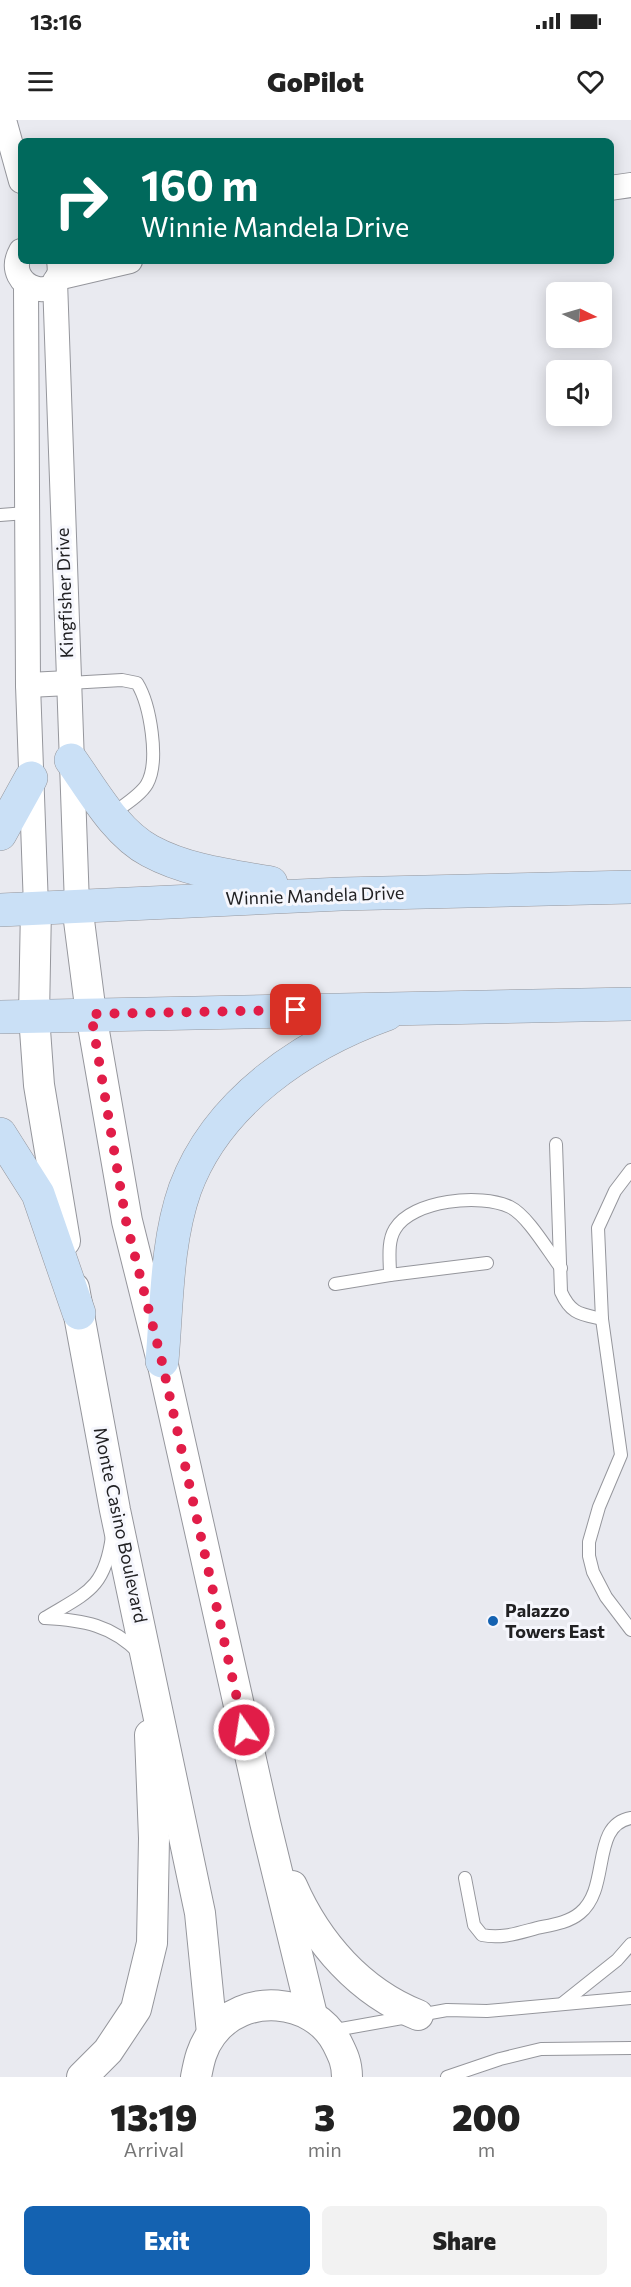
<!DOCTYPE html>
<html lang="en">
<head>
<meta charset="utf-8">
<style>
	:root { --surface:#fff; --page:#f2f2f2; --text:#222; --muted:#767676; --accent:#1462b1 }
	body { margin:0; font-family:Commissioner,sans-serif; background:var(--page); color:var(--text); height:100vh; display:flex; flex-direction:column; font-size:22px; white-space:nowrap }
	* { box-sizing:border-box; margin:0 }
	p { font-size:20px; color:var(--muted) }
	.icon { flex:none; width:33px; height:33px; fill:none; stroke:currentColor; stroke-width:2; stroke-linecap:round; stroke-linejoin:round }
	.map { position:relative; height:1957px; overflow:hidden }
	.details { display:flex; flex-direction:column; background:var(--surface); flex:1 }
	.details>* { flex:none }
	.banner { position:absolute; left:18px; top:18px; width:596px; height:126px; border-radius:9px; box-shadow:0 3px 15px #0003; background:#00695c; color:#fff; overflow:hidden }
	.needle { width:39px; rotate:95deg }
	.fabs { position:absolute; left:546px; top:162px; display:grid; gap:12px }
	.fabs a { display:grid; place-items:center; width:66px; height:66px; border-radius:9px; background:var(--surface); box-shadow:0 3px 15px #0003; font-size:30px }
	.pin { position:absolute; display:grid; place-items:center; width:51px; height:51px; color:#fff; margin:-26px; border-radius:12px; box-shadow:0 3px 9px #0006 }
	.me { position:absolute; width:66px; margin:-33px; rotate:347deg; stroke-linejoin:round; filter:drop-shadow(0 0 4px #0008) }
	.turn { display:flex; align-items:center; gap:21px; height:126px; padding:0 24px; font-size:27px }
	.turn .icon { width:78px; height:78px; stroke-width:2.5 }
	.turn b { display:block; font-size:42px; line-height:51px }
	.eta { display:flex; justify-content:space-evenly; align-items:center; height:102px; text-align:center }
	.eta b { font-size:36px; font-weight:800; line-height:42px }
	.cta { display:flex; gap:12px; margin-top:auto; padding:12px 24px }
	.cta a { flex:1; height:69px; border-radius:9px; background:var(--accent); color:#fff; font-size:24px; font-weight:800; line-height:69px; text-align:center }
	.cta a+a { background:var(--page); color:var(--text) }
	.status { display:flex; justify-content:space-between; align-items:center; height:42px; padding:0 30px; background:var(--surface); direction:ltr }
	.status svg { height:16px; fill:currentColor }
	header { display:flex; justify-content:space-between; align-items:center; height:78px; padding:0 24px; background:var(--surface); font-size:27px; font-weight:800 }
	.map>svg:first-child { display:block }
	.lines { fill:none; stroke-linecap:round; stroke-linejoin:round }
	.service-casing { stroke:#95969c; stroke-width:14 }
	.minor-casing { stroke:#95969c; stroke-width:26 }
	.tertiary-casing { stroke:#95969c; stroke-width:32 }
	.secondary-casing { stroke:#95969c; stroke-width:34 }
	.service { stroke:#fff; stroke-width:12 }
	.minor { stroke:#fff; stroke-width:24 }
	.tertiary { stroke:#fff; stroke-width:30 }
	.secondary { stroke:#cae0f6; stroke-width:33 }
	.route { stroke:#e11d48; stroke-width:10; stroke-dasharray:0 18 }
	.poi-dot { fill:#1462b1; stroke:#f6f7fd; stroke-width:2 }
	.labels { text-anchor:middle; stroke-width:6; stroke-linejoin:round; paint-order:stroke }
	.street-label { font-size:18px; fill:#212123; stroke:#f6f7fd }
	.poi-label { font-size:18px; font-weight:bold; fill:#212123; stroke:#f6f7fd; text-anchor:start }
</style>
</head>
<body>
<div class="status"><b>13:16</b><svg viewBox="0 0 49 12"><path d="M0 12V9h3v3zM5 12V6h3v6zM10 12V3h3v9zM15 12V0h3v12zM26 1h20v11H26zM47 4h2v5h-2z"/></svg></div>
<header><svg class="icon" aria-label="menu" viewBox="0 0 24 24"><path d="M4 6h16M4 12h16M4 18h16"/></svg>GoPilot<svg class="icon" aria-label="heart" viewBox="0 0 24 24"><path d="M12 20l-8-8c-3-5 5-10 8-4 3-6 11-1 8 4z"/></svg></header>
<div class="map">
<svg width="631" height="1957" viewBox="0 0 631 1957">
	<rect width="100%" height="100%" fill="#e9eaf0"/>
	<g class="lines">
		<defs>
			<g id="service">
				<polyline points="0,395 26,393"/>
				<path d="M69,563L122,560L137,563C150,584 160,641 147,664C140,676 122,686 111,695"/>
				<path d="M556,1024L561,1172C571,1194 580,1194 602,1199"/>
				<polyline points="631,1050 615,1071 598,1108 602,1199 621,1335 599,1387 589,1422 589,1436 593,1452 606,1477 631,1510"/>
				<polyline points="390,1155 487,1143"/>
				<path d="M335,1164L390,1155C390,1140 387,1122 395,1109C412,1080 481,1073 510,1087C528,1096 548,1131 561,1148"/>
				<path d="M45,1498C86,1473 105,1469 112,1416"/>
				<path d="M45,1498C83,1500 112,1505 139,1533"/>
				<path d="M465,1758L474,1805L482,1815C502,1819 518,1813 537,1808C551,1805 568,1803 580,1793C611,1768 590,1705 631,1698"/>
				<polyline points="563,1883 617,1840 631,1824"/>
				<polyline points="330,1911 447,1890 487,1891 631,1878"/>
				<polyline points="447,1957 500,1939 541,1929 631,1928"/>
			</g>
			<g id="minor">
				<polyline points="4,0 21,61"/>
				<polyline points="610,68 631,65"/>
				<path d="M21,131C0,169 67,189 59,141"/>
				<polyline points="57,158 130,141"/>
				<polyline points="55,161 77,785"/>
				<polyline points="26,167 28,565 36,787"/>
				<polyline points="28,565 69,563"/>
			</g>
			<g id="tertiary">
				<polyline points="77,785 91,894 127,1101 162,1241 265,1702 312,1895"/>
				<polyline points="36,787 34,896 39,965 65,1121"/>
				<polyline points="74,1168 115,1390 200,1793 212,1913"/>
				<path d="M292,1766C317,1823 360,1872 418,1895"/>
				<polyline points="82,1957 108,1931 136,1889 152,1823 154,1718 150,1615"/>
				<path d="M196,1957C199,1941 202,1927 212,1914C243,1872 313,1877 337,1923C343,1935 347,1943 347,1957"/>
			</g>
			<g id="secondary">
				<path d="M71,640C93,671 116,713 150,731C187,751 231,756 271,763"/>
				<polyline points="0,714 31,658"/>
				<polyline points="0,790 341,774 631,767"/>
				<polyline points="0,897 631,884"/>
				<polyline points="0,1014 38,1074 79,1193"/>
				<path d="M162,1241C167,1185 166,1123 185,1069C217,982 303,924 387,894"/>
			</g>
		</defs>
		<use href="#service" class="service-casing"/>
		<use href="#minor" class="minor-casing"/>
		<use href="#tertiary" class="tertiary-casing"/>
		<use href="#secondary" class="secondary-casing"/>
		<use href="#service" class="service"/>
		<use href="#minor" class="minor"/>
		<use href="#tertiary" class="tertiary"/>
		<use href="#secondary" class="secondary"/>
	</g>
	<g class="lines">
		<polyline class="route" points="244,1610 162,1242 126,1101 91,894 296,890"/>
	</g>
	<circle class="poi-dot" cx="493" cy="1501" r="6"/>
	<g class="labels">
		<g class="street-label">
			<text transform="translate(65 473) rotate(-92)" y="6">Kingfisher Drive</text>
			<text transform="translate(315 776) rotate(-2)" y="6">Winnie Mandela Drive</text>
			<text transform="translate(120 1405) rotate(78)" y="6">Monte Casino Boulevard</text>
		</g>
		<g class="poi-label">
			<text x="505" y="1497">Palazzo<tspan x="505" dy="21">Towers East</tspan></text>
		</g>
	</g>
</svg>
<div class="fabs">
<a><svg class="needle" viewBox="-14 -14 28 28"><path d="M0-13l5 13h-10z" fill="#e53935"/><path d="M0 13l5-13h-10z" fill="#767676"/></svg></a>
<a><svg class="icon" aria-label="sound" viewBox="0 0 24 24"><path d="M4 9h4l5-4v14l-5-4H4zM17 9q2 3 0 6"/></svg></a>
</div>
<div class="pin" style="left:296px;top:890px;background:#d93025"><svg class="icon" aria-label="arrive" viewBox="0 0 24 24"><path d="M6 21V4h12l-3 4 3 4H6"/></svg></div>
<svg class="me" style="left:244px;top:1610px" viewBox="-20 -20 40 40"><circle r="17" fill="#e11d48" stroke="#fff" stroke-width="3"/><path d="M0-11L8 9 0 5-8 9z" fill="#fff"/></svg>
<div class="banner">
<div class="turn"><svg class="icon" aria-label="right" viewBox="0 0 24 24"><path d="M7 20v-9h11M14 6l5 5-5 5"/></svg><div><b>160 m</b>Winnie Mandela Drive</div></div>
</div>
</div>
<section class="details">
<div class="eta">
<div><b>13:19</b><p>Arrival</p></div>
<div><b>3</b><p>min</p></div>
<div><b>200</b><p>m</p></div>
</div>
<div class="cta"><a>Exit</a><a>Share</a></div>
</section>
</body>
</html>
